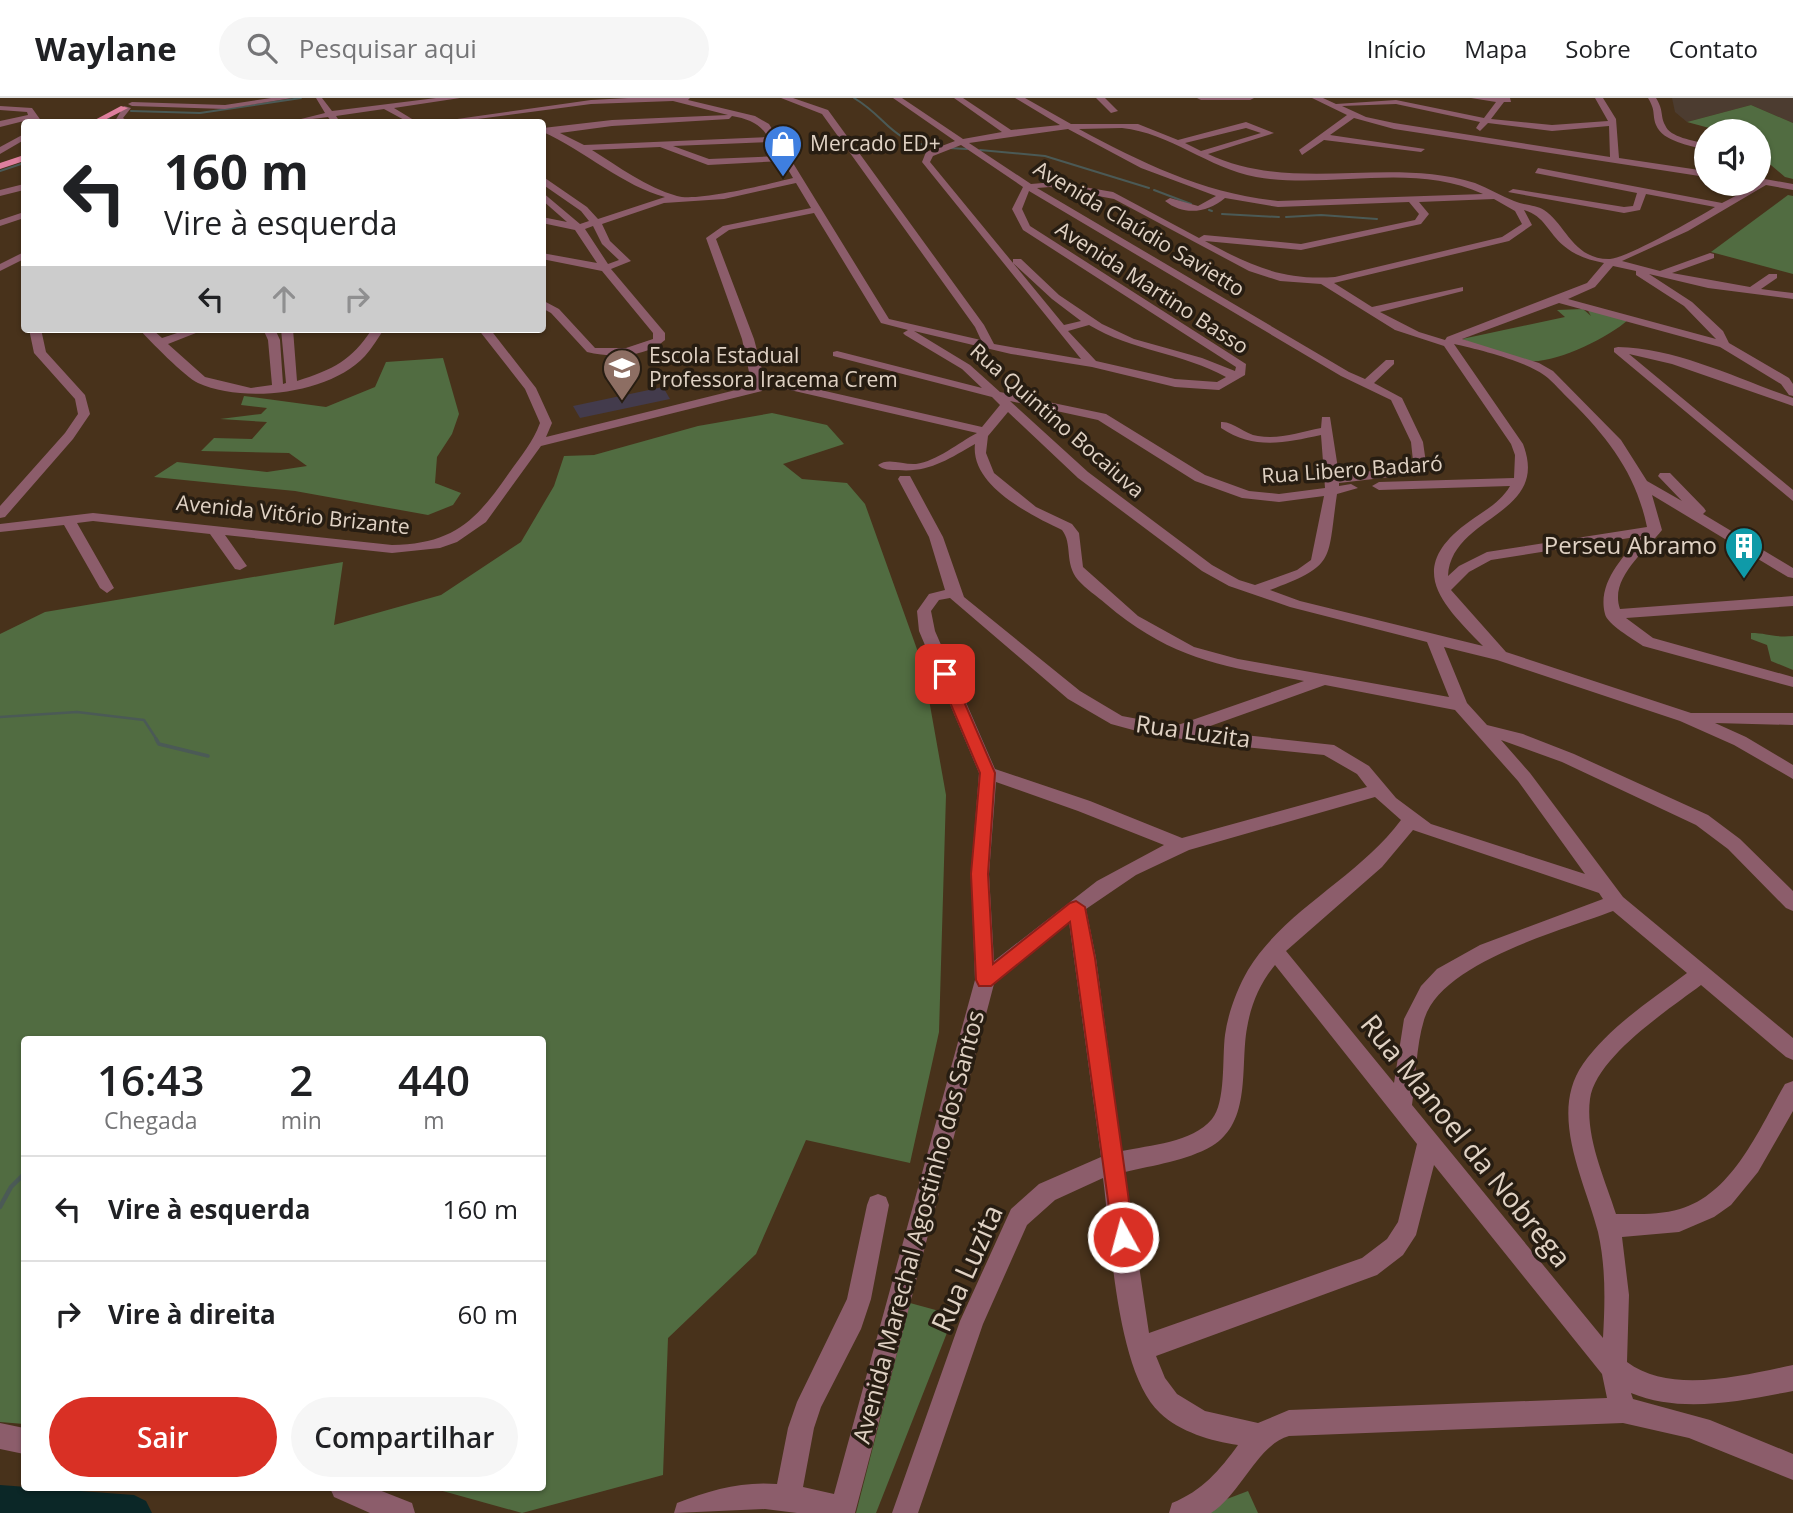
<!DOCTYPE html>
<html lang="pt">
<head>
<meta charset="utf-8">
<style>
	:root { --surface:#fff; --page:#f6f6f6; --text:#202124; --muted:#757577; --line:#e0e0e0; --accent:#d93025 }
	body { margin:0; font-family:"Open Sans",sans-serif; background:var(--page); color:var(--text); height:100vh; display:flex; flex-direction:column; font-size:26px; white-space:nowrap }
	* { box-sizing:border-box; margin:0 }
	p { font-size:23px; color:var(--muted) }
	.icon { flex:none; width:38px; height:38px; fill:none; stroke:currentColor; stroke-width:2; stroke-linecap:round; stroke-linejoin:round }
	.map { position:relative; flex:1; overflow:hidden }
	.drawer { position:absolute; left:21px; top:938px; width:525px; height:455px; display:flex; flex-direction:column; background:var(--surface); border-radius:7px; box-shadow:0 2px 5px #0004 }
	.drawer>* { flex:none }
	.hud { position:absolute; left:21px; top:21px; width:525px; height:214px; border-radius:7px; box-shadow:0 2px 5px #0004; background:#fff; color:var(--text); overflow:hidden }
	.controls { position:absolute; left:1694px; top:21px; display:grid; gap:14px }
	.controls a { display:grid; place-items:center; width:77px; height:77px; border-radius:50%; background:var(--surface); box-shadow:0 2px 5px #0004; font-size:35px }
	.pin { position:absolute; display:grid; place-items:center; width:60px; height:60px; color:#fff; margin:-30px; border-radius:14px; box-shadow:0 4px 10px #0006 }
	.me { position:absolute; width:77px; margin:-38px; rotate:353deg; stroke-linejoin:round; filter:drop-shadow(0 0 5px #0008) }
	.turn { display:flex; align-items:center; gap:24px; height:147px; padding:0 28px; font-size:32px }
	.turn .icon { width:91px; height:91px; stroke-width:2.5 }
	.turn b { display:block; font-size:49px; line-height:60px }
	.lanes { display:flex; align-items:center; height:66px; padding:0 28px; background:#0003; justify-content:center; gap:35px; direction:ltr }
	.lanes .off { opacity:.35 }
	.eta { display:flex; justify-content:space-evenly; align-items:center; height:119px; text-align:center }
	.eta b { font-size:42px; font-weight:600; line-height:49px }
	.action { display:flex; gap:14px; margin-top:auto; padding:14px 28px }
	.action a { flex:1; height:80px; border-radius:42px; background:var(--accent); color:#fff; font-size:28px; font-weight:600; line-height:80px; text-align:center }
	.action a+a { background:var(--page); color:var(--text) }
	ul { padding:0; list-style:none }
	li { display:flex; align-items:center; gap:21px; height:105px; padding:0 28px; border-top:2px solid var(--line) }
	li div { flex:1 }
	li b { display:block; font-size:26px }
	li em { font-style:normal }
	header { display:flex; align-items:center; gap:42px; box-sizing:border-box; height:98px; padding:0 35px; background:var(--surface); border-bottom:2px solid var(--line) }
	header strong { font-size:33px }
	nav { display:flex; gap:38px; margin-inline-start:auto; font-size:24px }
	.search { width:490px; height:63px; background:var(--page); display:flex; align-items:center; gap:18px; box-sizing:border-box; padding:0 24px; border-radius:38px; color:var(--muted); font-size:26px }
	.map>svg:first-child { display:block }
	.industrial { fill:#4c3c30 }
	.education { fill:#433b4c }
	.green { fill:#516c41 }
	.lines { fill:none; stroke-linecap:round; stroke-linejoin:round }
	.stream-far3 { stroke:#4b5a56; stroke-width:2 }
	.stream-far2 { stroke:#4b5a56; stroke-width:2.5 }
	.stream-far1 { stroke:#4b5a56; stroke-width:3.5 }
	.stream { stroke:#4b5a56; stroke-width:4.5 }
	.river { fill:#0b2727; fill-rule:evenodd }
	.minor { fill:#8c5d6b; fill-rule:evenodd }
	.major { fill:#de7f9e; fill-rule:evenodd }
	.route { fill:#d93025; stroke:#8d1f18; stroke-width:2 }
	.labels { text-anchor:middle; stroke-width:7; stroke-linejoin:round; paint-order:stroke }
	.far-poi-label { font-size:21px; fill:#e0d2c4; stroke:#271d12; text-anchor:start }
	.far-street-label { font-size:21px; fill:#e0d2c4; stroke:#271d12 }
	.poi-label { font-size:24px; fill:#e0d2c4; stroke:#271d12; text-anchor:end }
	.street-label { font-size:24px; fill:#e0d2c4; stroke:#271d12 }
	.near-street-label { font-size:28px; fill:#e0d2c4; stroke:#271d12 }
</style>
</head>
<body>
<header>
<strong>Waylane</strong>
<div class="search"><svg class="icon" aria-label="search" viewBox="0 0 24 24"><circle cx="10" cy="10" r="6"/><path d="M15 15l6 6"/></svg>Pesquisar aqui</div>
<nav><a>Início</a><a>Mapa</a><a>Sobre</a><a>Contato</a></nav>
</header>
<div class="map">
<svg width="1793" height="1415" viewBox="0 0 1793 1415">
	<rect width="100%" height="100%" fill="#48321b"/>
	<polygon class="industrial" points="1672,0 1793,0 1793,25 1751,7 1687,24 1675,14"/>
	<polygon class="education" points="663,289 670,301 580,320 573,308"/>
	<g class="green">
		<polygon points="1751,7 1793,25 1793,81 1785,79 1759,57 1759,33 1713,31 1687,24"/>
		<polygon points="1788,97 1793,98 1793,176 1711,154"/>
		<path d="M1583,211L1591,218L1587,211L1628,222C1609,239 1555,266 1529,263C1505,260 1483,249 1462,241L1565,219L1557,212Z"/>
		<polygon points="443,260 459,316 452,336 437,359 435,385 461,395 453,407 428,417 295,393 154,379 177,364 267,374 307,368 289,355 201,353 214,340 252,341 267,324 220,321 261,316 267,310 241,307 244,298 326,309 375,289 386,264"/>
		<polygon points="772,315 827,327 844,346 783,366 802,381 847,385 865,406 923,568 946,697 939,934 910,1065 806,1042 756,1156 668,1240 663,1377 522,1415 432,1390 542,1390 542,942 24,942 24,1326 0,1324 0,536 45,514 343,464 334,527 441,497 521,444 554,388 564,358 594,357 698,328"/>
		<path d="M1751,535C1767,535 1775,540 1793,538V572L1771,563L1767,547L1751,541Z"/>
		<polygon points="910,1205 954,1217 876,1415 856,1415"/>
		<polygon points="1248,1393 1258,1415 1190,1415"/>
	</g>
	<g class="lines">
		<g class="stream-far3">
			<path d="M854,0C889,21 888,42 934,49"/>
			<polyline points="131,13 200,15 301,0"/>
			<polyline points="103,24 109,21"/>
			<polyline points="949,50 967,51"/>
			<polyline points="980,52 1045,58 1149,90"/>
			<polyline points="0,73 24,65"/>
			<polyline points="1154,92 1191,106"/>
			<polyline points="1209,112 1212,113"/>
			<polyline points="1222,116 1279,119"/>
			<polyline points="1286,119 1321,117 1377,121"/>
		</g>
		<polyline class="stream-far2" points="0,619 77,614 144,622 157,642"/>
		<polyline class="stream-far1" points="156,641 159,646 208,658"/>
		<polyline class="stream" points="0,1109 11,1089 24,1076"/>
		<polygon class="river" points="0,1387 134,1397 146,1403 152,1415 0,1415"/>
		<g class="minor">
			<polygon points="271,0 292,0 225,11 132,8 128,6 132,4 225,7"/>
			<polygon points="316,0 322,0 332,13 436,0 460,0 394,10 417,24 408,24 384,11 336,18 340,24 332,24 328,19 289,24 325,15"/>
			<path d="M628,0H690L688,2L755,18L769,26L889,221L981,242L975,229L822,16L781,0H793L828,12L984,227L994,246L1081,261L922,64L926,54L955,43L893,0H902L963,41L1002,34L954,0H963L1011,32L1060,27L1015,0H1025L1071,26H1138L1178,42L1246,24L1274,35L1208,56C1293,96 1387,58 1475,85C1488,90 1501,98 1514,103C1523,107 1536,107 1544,112C1565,125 1573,162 1610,161C1627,160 1697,120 1715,109L1646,96L1640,112L1624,115L1508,94L1513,91L1624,109L1633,108L1637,95L1535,75L1538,70L1722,105L1759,86V80L1793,86V92L1766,87L1688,133L1622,163L1660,173L1710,155L1714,156V160L1672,175L1750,189L1769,176H1777V180L1761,191L1793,195V201L1708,190L1649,176L1692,204L1723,233L1729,245L1789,280L1793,286V298L1789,297L1781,286L1720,249L1559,205L1462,241L1539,265L1553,273L1621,342L1647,383L1682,403L1658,378L1660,375H1670L1704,410L1706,413L1703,416L1793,470V480L1788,479L1652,397L1662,432C1646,453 1609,480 1620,511L1793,498V508L1626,520L1653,540L1793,579V589L1643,548C1633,541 1607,526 1605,516C1597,486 1622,459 1642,438L1491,462L1469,474L1451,492L1506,554L1691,615H1793V627L1715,625L1746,639L1793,667V681L1734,647L1680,623L1497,562L1444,549L1467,605L1487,627L1523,636L1574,656L1708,717L1740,741L1793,793V813L1786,810L1728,751L1696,727L1562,664L1501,642L1530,675L1623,799L1793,940V962L1786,959L1701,887C1668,912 1596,959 1590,1001C1585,1039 1605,1081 1616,1116C1637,1116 1660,1117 1680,1111C1733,1096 1760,1029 1785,986L1793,983V1013L1758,1074L1731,1107L1714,1119L1679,1134L1622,1139L1629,1197L1627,1264C1671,1297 1744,1277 1793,1267V1293C1740,1303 1682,1316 1631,1295L1633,1301L1710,1322L1793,1356V1382L1689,1340L1623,1325L1289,1338C1257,1347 1241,1396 1211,1415H1169L1172,1405C1202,1393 1220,1372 1238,1347C1211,1343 1180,1334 1160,1315C1116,1274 1111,1140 1103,1080L1055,1102L1027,1127L983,1226L918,1415H892L960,1223L1011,1111L1039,1086L1101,1059L1069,824L994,886L855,1415H797L765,1411L674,1415L677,1405C710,1392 742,1383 777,1386L788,1330L797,1304L847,1201L867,1107L870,1099L878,1096L886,1099L889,1107L871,1201L861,1231L821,1309L814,1330L803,1389L834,1396L975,882L971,776L979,675L919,533L917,513L929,496L945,492L929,439L898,381L900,378H910L943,439L964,499L1080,593L1122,618L1175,628L1304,583C1222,568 1172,562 1106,506C1097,498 1086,491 1078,482C1064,465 1073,446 1062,432C1031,417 970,388 975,346C949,361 928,375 898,372C890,372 883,372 878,367C888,359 903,367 916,366C937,363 958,345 977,335L764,286L762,293L541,348L486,424L457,444L440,450L392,455L225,437L247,468L240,472L235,471L210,436L93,423L77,425L114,490L107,495L100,490L64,427L0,434V426L93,415L392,447C453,446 476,423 509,375C521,358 533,344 540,325L525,291L478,231H490L536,290L552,325L546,339L752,288L742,241L706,140L723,128L811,110L796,85L724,101L664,105L602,126L610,143L631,163L611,171L665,235V242C645,260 611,260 587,254L551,215L542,210V202L559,211L595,250H626L653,241V235L602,173L542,161V155L597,165L575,132L542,125V119L567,124L542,102V94L580,126L589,123L581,113L542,86V78L587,109L598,121L665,99C625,89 583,52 543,34V30L612,22L728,17L673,3L591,6L455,24H436L591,2ZM732,18C748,21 760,25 768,39L584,47L560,35L612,28L729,21ZM1122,30C1170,35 1208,70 1256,79C1331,92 1411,63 1483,96L1278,103C1206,96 1142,65 1079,31ZM1246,30L1261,35L1201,53L1185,45ZM1068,31L1141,70L1216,98L1198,108L1170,100L1165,103C1184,118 1207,115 1225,100L1278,109L1409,104L1419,116L1415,122L1301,146L1204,137L1199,140L1113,94L1055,84L1031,86L969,45ZM771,44L780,58L709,61L673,48ZM961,47L1023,89L1012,111L1023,132L1236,269L1235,273L1202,260L1134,241L1102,226L1059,197L1021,161H1013V165L1052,201L1081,223L1064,227L930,64L933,58ZM660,49L708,67L783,63L793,80C769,86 697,104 677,98C646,89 619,69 592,52ZM1050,89L1114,101L1249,173L1280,183L1321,186L1395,232L1444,248L1511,346L1515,357L1514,380L1379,384L1372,388L1379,392L1510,388C1501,404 1484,413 1470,423C1404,470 1441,505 1483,548L1300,503L1270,492C1337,467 1327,463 1337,396L1358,390L1351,386L1339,388V385L1399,378L1426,365L1423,344L1402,300L1374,285L1394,266V262H1386L1365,281L1349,274L1037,90ZM1029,93L1341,278L1391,302L1411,344L1413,363L1396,370L1339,377L1330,319H1322L1321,330C1300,334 1279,342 1258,338C1244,336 1233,323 1221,324V330C1254,352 1284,345 1321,337L1325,390L1279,396L1249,393L1205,377L1106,316L1000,294L970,267L914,233L1011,256L1092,269L1175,289L1219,292L1245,277L1246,266L1030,128L1022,111ZM1494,101L1515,113L1522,126L1502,139L1335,179C1283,183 1249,167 1205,143L1301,152L1421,126L1429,116L1419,104ZM1524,112C1545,118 1548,135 1564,148C1576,158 1589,162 1604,165L1587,185L1447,239L1445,242L1419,234L1380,214L1463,193V189L1372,209L1334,185L1509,143L1532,127ZM814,115L881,225L908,232L903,235L905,237L962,271L982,290L837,253L833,254V258L992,299L1000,307L982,329L764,279L754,241L716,141L729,132ZM593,128L602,146L619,162L608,166L585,131ZM1613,168L1636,173V177L1684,208L1716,241L1568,201L1595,189ZM1089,227C1132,253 1183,255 1226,279L1217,284L1175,281L1096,263L1068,233ZM1454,246C1477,251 1525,263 1544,277C1554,284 1562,295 1571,303C1609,341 1636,376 1647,429L1487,454L1459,468L1448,478C1451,417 1551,418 1523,346ZM1010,303L1098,322L1195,383L1242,400L1279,404L1324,398L1311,462L1297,472L1255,487L1239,482L1212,467L1088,374ZM1008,314L1078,380L1202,473L1229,488L1290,509L1427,544L1449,599L1238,561L1194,549L1138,518L1083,469L1079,435L1072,426L1036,409L994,375L986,355L988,338ZM950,500L1068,601L1111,626L1144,635L1214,646L1324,657L1357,676L1367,689L1182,740L1090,703L995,671L935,533L931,513L939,502ZM1325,587L1455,612L1518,683L1585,776L1431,726L1396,700L1369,668L1334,647L1199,632ZM996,684L1078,713L1164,747L1097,783L994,863L989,776ZM1375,699L1401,722C1358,780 1284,812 1248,872C1237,891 1228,915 1225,937C1222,960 1226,1004 1212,1021C1192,1045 1150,1047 1122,1053L1096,860L1086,811L1136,777L1189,752ZM1413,732L1599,795L1603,801L1480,847L1437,871L1421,888L1404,921L1394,985L1286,853L1382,769ZM1613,813L1687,875C1651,902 1609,929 1583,966C1548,1016 1585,1083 1598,1134C1606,1169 1605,1205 1603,1240L1412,1007C1416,980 1416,948 1424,922C1441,864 1561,833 1613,813ZM1275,867L1417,1046L1398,1124L1387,1141L1362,1160L1149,1235L1125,1074C1154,1067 1186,1063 1212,1048C1252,1024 1240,968 1247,930C1251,906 1260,885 1275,867ZM1434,1067L1602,1276L1607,1300L1289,1312L1258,1325L1205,1313L1177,1296L1165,1280L1156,1258L1377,1177L1403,1157L1416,1137Z"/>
			<polygon points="1096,0 1105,0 1118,13 1111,15"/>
			<polygon points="1197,0 1254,0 1250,2 1201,2"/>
			<path d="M1312,0H1323L1336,6L1396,2L1484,20L1496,4L1471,0H1510L1511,4H1504L1491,21L1552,27L1608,23L1595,0H1603L1616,21L1619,60L1706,73V79L1394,31L1354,20L1330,37L1425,51L1421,54L1324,42L1302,57L1299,52L1347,17ZM1396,6L1480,24L1476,30L1480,33L1488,25L1552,33L1609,28L1610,59L1394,25L1366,19L1342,8Z"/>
			<path d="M1648,0H1656C1664,13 1660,17 1665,27C1670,40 1694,42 1706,46V52C1690,47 1663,44 1656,27C1652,16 1656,13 1648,0Z"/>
			<polygon points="0,8 32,10 42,24 34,24 32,21 0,29 0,23 28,17 27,14 0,12"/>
			<polygon points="124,8 131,10 123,20 129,24 115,23"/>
			<polygon points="24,36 24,42 0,56 0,49"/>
			<polygon points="24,86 24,92 0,98 0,92"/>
			<polygon points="24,114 24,120 0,128 0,122"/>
			<polygon points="24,154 24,161 0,173 0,166"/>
			<polygon points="29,231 41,231 46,254 85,297 90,316 73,341 5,419 0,420 0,408 65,335 78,316 75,301 34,255"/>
			<path d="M139,231H152L162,240L189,231H206L168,246L205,279L251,290L272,287L268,242L263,231H275L280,242L283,286L286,285L281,231H293L297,283C334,271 351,263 372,231H384C378,240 372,250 365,258C330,296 244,306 198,285C185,279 149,242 139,231Z"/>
			<path d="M1618,249C1677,250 1738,281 1793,300V308L1672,266L1629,256L1793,392V403L1614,254V250Z"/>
			<polygon points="0,1325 24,1330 24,1356 0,1351"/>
			<polygon points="330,1390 374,1390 412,1405 415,1415 370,1415 334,1399"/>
		</g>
		<g class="major">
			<polygon points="121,8 128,10 101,24 91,24"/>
			<polygon points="24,57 24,63 0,71 0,65"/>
		</g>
	</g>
	<polygon class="route" points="945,571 952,576 995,675 988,776 993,866 1070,805 1076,803 1085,809 1095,860 1134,1139 1131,1146 1123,1149 1116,1146 1113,1139 1070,824 991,888 979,888 976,882 971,776 980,675 938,576"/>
	<defs>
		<symbol id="shop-pin" viewBox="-11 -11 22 30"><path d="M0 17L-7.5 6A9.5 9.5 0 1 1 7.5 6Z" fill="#3f7fe0" stroke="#271d12"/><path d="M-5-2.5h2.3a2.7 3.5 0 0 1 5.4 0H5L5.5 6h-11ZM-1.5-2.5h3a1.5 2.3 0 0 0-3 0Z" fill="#fff"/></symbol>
		<symbol id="school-pin" viewBox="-11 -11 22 30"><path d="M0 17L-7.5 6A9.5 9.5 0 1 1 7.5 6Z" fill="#8d6e63" stroke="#271d12"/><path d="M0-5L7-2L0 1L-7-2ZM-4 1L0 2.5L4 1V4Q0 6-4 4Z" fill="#fff"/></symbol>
		<symbol id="building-pin" viewBox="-11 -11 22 30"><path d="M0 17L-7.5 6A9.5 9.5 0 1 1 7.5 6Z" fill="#0f9aa8" stroke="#271d12"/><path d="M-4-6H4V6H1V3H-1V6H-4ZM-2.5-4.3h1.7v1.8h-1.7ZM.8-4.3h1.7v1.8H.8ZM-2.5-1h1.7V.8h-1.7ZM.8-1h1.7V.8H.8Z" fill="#fff"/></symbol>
	</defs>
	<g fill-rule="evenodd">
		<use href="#shop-pin" x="761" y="24" width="44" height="60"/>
		<use href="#school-pin" x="600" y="248" width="44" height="60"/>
		<use href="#building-pin" x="1722" y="426" width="44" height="60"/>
	</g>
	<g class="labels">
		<g class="far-poi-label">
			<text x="810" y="53">Mercado ED+</text>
			<text x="649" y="265">Escola Estadual<tspan x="649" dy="24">Professora Iracema Crem</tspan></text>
		</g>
		<g class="far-street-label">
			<text transform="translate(1139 131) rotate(31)" y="7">Avenida Claúdio Savietto</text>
			<text transform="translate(1152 190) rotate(33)" y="7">Avenida Martino Basso</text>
			<text transform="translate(1057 323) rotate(41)" y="7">Rua Quintino Bocaiuva</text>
			<text transform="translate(1352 372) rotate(-4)" y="7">Rua Libero Badaró</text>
			<text transform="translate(293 417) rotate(6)" y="7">Avenida Vitório Brizante</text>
		</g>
		<g class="poi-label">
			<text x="1717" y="456">Perseu Abramo</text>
		</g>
		<g class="street-label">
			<text transform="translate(1193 634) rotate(8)" y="8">Rua Luzita</text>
			<text transform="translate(919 1129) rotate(-75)" y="8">Avenida Marechal Agostinho dos Santos</text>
		</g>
		<g class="near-street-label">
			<text transform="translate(1466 1043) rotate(51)" y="10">Rua Manoel da Nobrega</text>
			<text transform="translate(967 1170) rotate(-66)" y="10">Rua Luzita</text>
		</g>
	</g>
</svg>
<div class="controls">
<a><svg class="icon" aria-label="sound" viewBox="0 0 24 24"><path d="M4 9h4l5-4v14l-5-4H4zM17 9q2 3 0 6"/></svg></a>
</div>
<div class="pin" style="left:945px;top:576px;background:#d93025"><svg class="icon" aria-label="arrive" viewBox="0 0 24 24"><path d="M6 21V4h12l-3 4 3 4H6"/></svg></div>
<svg class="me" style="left:1123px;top:1139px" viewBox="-20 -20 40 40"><circle r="17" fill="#d93025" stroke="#fff" stroke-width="3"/><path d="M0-11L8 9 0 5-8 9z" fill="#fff"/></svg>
<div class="hud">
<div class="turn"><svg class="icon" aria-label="left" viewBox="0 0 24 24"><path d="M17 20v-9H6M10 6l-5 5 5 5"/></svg><div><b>160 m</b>Vire à esquerda</div></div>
<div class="lanes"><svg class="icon" aria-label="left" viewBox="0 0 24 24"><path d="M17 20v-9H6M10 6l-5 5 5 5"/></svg><svg class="icon off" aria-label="ahead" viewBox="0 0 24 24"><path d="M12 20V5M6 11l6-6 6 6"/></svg><svg class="icon off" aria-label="right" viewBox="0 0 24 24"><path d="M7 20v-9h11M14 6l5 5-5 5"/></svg></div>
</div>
<section class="drawer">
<div class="eta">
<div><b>16:43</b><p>Chegada</p></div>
<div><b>2</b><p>min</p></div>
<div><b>440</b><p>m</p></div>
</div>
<ul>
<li><svg class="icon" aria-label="left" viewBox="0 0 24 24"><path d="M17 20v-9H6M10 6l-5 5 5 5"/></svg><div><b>Vire à esquerda</b></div><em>160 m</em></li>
<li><svg class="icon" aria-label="right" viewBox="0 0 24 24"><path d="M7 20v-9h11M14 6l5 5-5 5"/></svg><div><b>Vire à direita</b></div><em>60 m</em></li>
</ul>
<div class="action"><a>Sair</a><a>Compartilhar</a></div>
</section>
</div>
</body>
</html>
